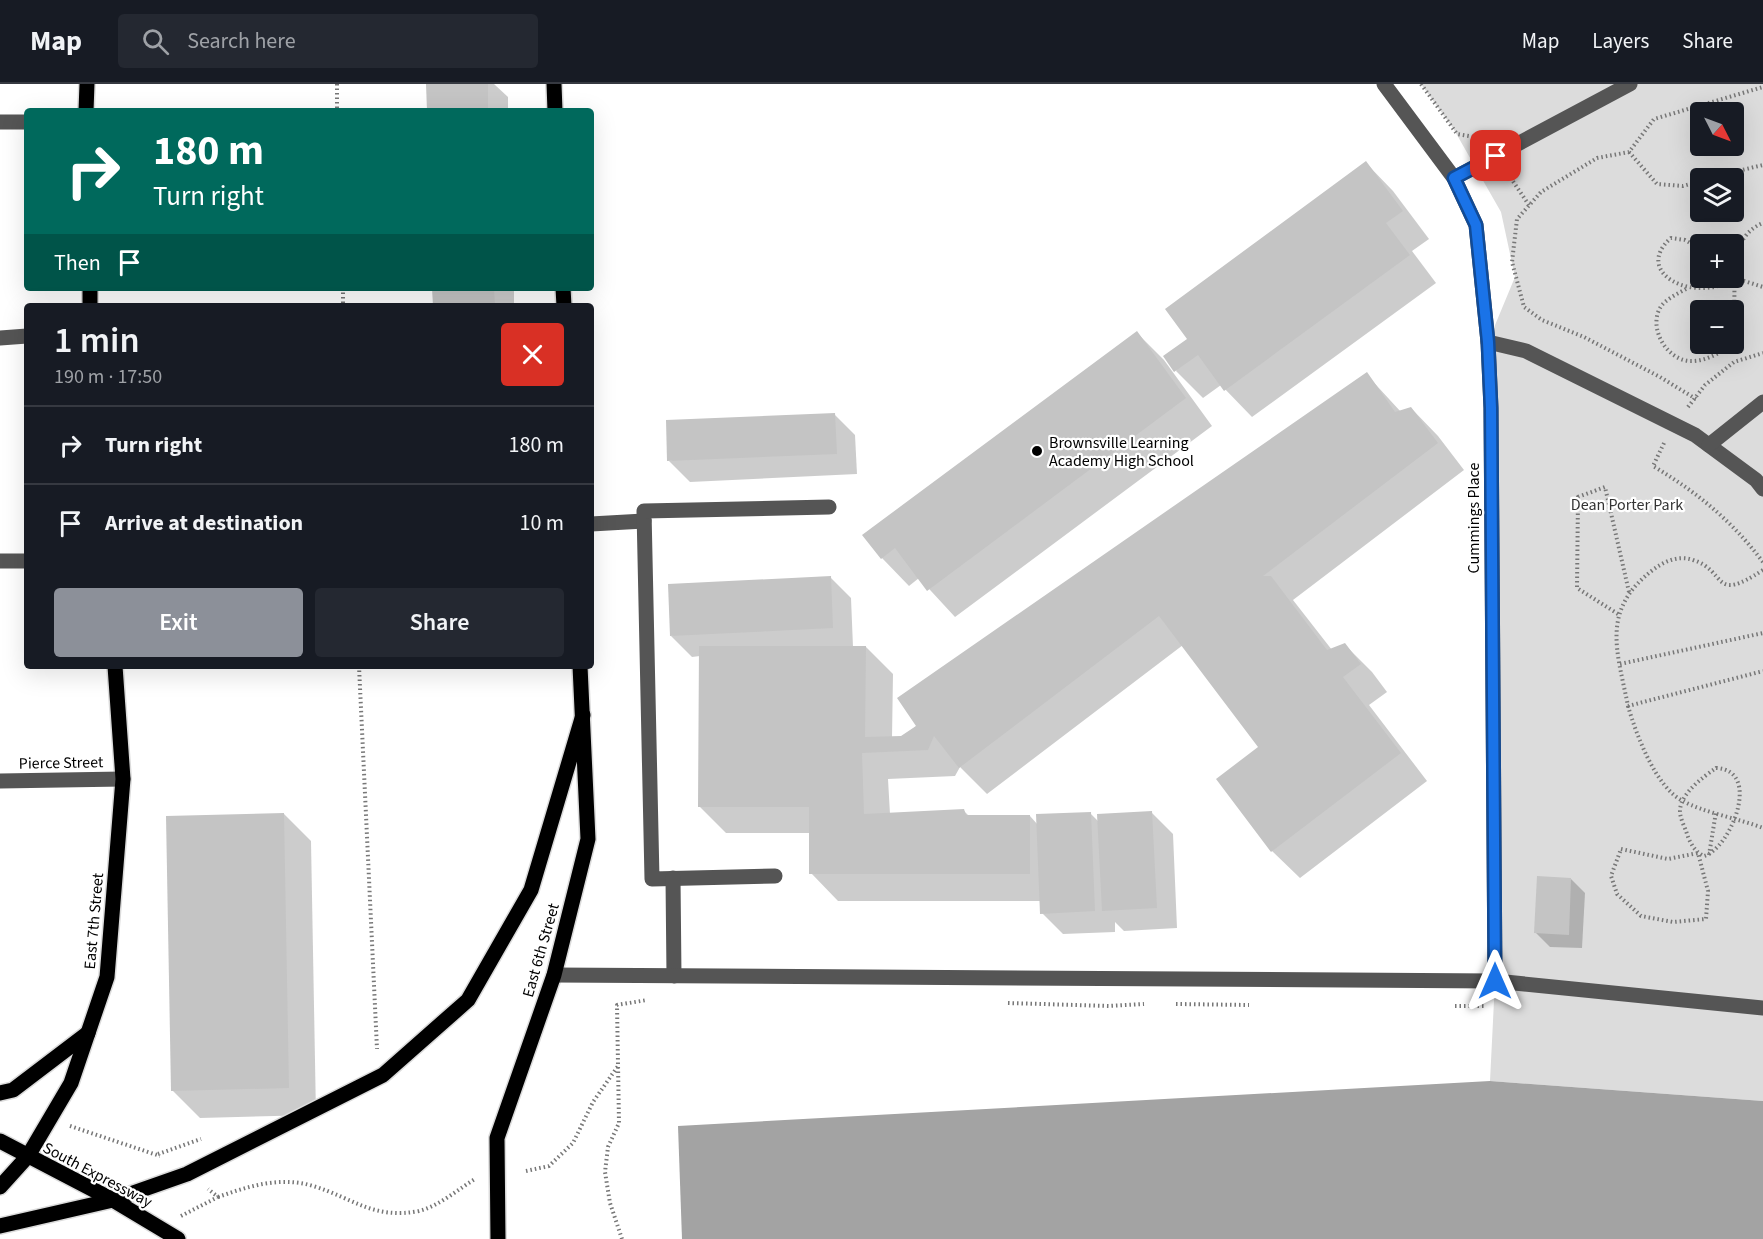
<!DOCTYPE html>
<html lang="en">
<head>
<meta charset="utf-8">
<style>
	:root { --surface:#171b24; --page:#242831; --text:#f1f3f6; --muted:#9ea1a6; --line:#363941; --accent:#8c9099 }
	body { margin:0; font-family:"Source Sans 3",sans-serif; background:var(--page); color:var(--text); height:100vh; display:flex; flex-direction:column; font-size:22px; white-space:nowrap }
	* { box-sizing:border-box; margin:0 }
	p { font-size:20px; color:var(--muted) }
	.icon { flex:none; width:33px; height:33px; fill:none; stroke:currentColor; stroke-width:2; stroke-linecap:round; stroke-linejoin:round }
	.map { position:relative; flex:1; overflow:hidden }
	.drawer { position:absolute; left:24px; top:219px; width:570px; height:366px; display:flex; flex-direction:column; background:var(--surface); border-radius:6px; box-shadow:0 6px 24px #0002 }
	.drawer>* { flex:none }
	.top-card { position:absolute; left:24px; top:24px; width:570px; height:183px; border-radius:6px; box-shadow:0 6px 24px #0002; background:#00695c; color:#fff; overflow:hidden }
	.needle { width:39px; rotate:132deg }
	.controls { position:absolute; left:1690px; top:18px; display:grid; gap:12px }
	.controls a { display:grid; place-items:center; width:54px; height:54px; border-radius:6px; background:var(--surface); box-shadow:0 6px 24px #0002; font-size:30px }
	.pin { position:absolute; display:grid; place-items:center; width:51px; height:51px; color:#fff; margin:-26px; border-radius:12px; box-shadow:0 3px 9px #0006 }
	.me { position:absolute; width:66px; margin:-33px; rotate:0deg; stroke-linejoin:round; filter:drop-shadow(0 0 4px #0008) }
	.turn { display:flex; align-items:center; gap:21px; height:126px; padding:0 30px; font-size:27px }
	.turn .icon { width:78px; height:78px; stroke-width:2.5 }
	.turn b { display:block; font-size:42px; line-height:51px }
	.then { display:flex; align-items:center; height:57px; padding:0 30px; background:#0003; gap:12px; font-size:22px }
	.round { display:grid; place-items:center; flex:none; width:63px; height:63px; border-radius:6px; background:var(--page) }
	.head { display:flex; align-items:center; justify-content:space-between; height:102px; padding:0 30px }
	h1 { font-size:36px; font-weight:600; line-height:45px }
	.primary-button { display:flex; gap:12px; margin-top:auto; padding:12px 30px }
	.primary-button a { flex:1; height:69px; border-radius:6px; background:var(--accent); color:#fff; font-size:24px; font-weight:600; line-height:69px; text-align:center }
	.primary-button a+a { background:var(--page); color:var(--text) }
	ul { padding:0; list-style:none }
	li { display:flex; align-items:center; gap:18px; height:78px; padding:0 30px; border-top:2px solid var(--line) }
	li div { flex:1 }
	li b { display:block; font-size:22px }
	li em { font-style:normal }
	header { display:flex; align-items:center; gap:36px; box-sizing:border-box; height:84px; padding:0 30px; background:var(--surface); border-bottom:2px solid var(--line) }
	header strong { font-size:28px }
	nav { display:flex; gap:33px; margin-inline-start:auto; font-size:21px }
	.search { width:420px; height:54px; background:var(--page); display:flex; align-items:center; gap:15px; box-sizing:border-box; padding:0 21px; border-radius:6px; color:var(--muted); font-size:22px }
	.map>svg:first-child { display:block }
	.green { fill:#dcdcdc; fill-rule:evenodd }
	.water { fill:#a3a3a3 }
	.shadow { fill:#0003 }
	.building { fill:#c4c4c4 }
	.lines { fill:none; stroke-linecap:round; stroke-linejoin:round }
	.major-casing { stroke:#dbdbdb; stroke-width:18 }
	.path { stroke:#777; stroke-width:4; stroke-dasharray:1.5 3; stroke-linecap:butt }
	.minor { stroke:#555; stroke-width:15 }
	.major { stroke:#000; stroke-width:15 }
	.route-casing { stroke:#114b97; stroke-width:15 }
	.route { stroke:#1a73e8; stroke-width:10 }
	.poi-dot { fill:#000; stroke:#fff; stroke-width:2 }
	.labels { text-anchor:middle; stroke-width:4.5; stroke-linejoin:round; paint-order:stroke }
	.poi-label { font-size:16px; fill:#000; stroke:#fff; text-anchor:start }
	.park-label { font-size:16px; fill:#333; stroke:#fff }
	.street-label { font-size:16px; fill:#000; stroke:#fff }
</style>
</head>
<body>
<header>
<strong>Map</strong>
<div class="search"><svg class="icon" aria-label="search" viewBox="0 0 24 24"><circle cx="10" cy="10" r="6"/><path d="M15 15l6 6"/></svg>Search here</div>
<nav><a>Map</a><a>Layers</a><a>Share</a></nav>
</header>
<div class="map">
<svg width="1763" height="1155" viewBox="0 0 1763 1155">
	<rect width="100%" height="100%" fill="#fff"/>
	<path class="green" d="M1421,0H1763V1017L1490,997L1495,897L1488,258L1515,193L1501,128L1453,44ZM1701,28H1734V62H1701ZM1701,94H1734V128H1701ZM1701,160H1734V194H1701ZM1701,226H1734V260H1701Z"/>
	<polygon class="water" points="1490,997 1763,1017 1763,1155 682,1155 678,1042"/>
	<g class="shadow">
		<polygon points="427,0 494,0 508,13 508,27 428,27"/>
		<polygon points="1366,79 1393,107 1429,155 1412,167 1436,199 1252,333 1221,301 1203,314 1176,287 1189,255"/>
		<rect x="434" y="204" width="80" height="18"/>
		<polygon points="1137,249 1164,276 1212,342 955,533 919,494 909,502 882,474 864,451"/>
		<polygon points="1366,290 1401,328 1411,324 1438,352 1464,386 1293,516 1332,566 1345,561 1372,588 1387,608 1369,621 1427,697 1300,794 1272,767 1218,695 1260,664 1183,561 987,710 960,683 955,692 888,695 890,730 964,727 969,732 1030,732 1038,741 1090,729 1099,738 1152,729 1173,750 1177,844 1124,847 1115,838 1115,848 1063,850 1042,829 1041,817 838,817 811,789 811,749 726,749 699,722 700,572 692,573 671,552 830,493 851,514 853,563 866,563 893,590 892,654 901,654"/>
		<polygon points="834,330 855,351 857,390 690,398 669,377"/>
		<polygon points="284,730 311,757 316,1031 200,1034 172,1006"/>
		<polygon points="1571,795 1585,809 1582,864 1550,863 1536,849"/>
	</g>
	<g class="building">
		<polygon points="426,0 488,0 488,27 427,27"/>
		<polygon points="1366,77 1403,127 1386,139 1410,171 1224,307 1198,271 1174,288 1163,272 1187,255 1165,225"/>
		<polygon points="432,204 494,204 495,222 433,222"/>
		<polygon points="1137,247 1186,314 927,507 895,464 881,475 862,451"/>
		<polygon points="1367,288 1395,328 1411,323 1438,359 1263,492 1271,492 1327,566 1345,559 1361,580 1343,593 1401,669 1271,768 1216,695 1258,663 1159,532 959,684 934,652 928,666 862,669 864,730 964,725 966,731 1030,731 1030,790 809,790 809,723 698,723 699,562 866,562 865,653 901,652 916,642 897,614"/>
		<polygon points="835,329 837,370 667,377 666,336"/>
		<polygon points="831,492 833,544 670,552 668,500"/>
		<polygon points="1152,727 1157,824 1102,827 1097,730"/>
		<polygon points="1091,728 1095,827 1040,830 1036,730"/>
		<polygon points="284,729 289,1004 171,1007 166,732"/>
		<polygon points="1537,792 1571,794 1569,851 1534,849"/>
	</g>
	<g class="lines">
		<defs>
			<g id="major">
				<polyline points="554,0 555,27"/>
				<polyline points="86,27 87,0"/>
				<polyline points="90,204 90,222"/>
				<polyline points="563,204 564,222"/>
				<polyline points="0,1009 13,1006 88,949"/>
				<polyline points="0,1057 113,1116 178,1155"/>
				<polyline points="0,1103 28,1072 71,999 107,893 123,695 115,582"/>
				<polyline points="0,1142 113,1116 187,1090 383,991 468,916 531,806 583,631"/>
				<polyline points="498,1155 497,1054 554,891 588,755 580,582"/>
			</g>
		</defs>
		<use href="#major" class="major-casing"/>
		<g class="path">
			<polyline points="337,0 337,27"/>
			<polyline points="1421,0 1457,50 1481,54"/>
			<polyline points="1629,68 1657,100 1683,102 1701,97"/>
			<polyline points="1508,90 1529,121"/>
			<polyline points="1708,94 1763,81"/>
			<path d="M1701,165L1685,156L1671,154C1631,189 1695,221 1736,194"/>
			<polyline points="1735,194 1763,203"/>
			<polyline points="343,204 343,222"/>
			<path d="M1686,205C1679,209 1668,214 1662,221C1646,242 1667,278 1692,277C1705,277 1717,270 1728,264L1730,260"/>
			<path d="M1734,226C1736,195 1728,153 1763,139"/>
			<polyline points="1696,315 1660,293 1584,253 1542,236 1524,223 1512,178 1517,135 1541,108 1597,74 1629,68 1654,35 1763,3"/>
			<polyline points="1688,323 1705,301 1734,278 1763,269"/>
			<path d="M1664,359L1653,382C1698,409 1731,436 1763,478"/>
			<path d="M1763,486C1711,520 1728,487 1693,476C1679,471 1665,477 1654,485C1600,526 1617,566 1628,622L1763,587"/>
			<polyline points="1618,530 1577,504 1578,413 1605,403 1629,508"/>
			<polyline points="1620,580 1763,549"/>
			<polyline points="359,582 377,965"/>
			<path d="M1628,622C1636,650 1656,704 1683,717C1702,728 1740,735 1763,744"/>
			<path d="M1716,684C1763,686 1730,765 1704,772C1695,768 1690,759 1687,750C1685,743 1680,735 1680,727C1680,710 1703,693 1716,684Z"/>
			<polygon points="1621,765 1668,775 1698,769 1708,807 1706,835 1673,838 1641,832 1617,810 1611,792"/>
			<polyline points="1709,771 1716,728"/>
			<polyline points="1008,919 1109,922 1144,920"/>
			<polyline points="1176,920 1249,921"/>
			<polyline points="1455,922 1486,922"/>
			<polyline points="70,1042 160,1072"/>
			<polyline points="158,1070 201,1055"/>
			<polyline points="526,1087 549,1082 573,1059 593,1018 618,982"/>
			<path d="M218,1113C249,1102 281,1092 313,1102C353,1114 374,1136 419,1127C439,1122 457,1106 475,1095"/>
			<polyline points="181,1132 218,1113 208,1105"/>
			<polyline points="622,1155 610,1119 605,1088 608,1063 619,1039 617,921 647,916"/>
		</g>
		<g class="minor">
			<polyline points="1384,0 1454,94 1476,141 1488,258 1491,324 1495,897"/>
			<polyline points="0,38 27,38"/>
			<polyline points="1454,94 1630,0"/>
			<polyline points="0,254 27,252"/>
			<polyline points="1488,258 1526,267 1695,351 1756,396 1763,405"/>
			<polyline points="1709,361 1763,318"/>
			<polyline points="591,440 644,437"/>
			<polyline points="0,477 27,477"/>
			<polyline points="0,697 123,695"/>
			<polyline points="775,792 652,795 644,427 829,423"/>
			<polyline points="673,794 674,892"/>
			<polyline points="554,891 1495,897 1763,924"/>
		</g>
		<use href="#major" class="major"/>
	</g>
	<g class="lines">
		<defs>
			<polyline id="route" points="1495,897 1491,324 1488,258 1476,141 1454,94 1496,72"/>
		</defs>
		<use href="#route" class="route-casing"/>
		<use href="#route" class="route"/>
	</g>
	<circle class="poi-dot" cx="1037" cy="367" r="6"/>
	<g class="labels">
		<g class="poi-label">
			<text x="1049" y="364">Brownsville Learning<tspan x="1049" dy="18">Academy High School</tspan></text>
		</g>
		<g class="park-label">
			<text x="1627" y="426">Dean Porter Park</text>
		</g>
		<g class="street-label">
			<text transform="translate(1473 434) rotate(-90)" y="6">Cummings Place</text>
			<text transform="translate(61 678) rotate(-1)" y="6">Pierce Street</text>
			<text transform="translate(93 837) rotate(-85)" y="6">East 7th Street</text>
			<text transform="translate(540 866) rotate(-74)" y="6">East 6th Street</text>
			<text transform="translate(98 1090) rotate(28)" y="6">South Expressway</text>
		</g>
	</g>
</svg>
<div class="controls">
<a><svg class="needle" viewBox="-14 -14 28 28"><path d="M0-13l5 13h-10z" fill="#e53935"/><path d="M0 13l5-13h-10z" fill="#9ea1a6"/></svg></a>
<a><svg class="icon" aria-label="layers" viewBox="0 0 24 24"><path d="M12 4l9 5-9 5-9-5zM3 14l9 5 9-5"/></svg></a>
<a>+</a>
<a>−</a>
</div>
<div class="pin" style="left:1496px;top:72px;background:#d93025"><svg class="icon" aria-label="arrive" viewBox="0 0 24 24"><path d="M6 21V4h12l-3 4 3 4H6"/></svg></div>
<svg class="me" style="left:1495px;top:897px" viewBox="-20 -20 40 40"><path d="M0-17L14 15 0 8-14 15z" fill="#1a73e8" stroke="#fff" stroke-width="4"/></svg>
<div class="top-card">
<div class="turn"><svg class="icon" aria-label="right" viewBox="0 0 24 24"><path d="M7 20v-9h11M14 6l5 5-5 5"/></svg><div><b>180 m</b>Turn right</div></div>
<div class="then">Then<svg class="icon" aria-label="arrive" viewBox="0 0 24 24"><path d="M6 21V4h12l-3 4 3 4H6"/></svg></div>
</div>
<section class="drawer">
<div class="head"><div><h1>1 min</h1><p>190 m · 17:50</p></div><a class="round" style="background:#d93025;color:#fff"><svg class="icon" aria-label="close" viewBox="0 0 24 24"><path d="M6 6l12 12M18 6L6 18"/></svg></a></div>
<ul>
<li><svg class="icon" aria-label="right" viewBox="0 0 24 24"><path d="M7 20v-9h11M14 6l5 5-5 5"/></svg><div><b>Turn right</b></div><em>180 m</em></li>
<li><svg class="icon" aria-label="arrive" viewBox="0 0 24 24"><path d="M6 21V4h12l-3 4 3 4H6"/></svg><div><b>Arrive at destination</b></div><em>10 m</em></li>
</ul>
<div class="primary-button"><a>Exit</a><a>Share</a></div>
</section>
</div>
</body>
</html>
